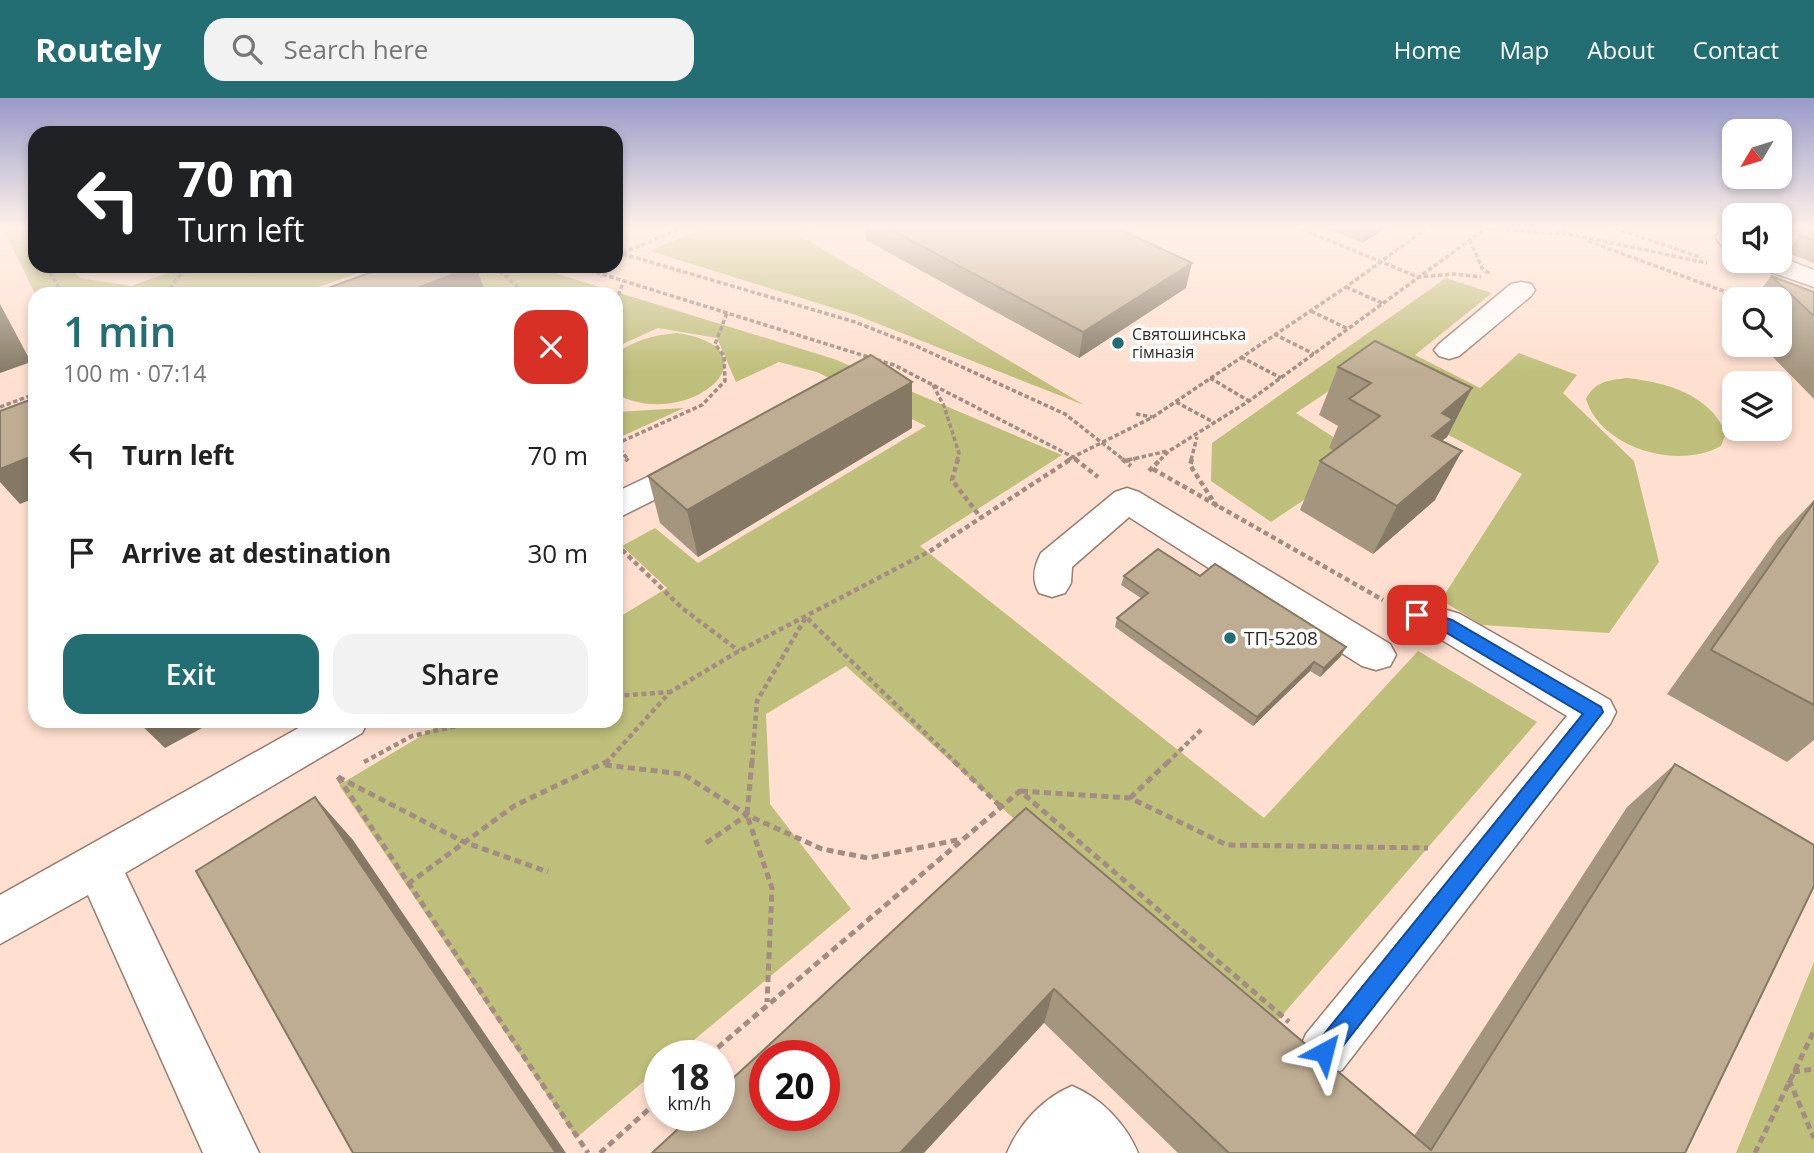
<!DOCTYPE html>
<html lang="en">
<head>
<meta charset="utf-8">
<style>
	:root { --surface:#fff; --page:#f2f2f2; --text:#222; --muted:#767676; --accent:#236e72 }
	body { margin:0; font-family:"Open Sans",sans-serif; background:var(--page); color:var(--text); height:100vh; display:flex; flex-direction:column; font-size:26px; white-space:nowrap }
	* { box-sizing:border-box; margin:0 }
	p { font-size:23px; color:var(--muted) }
	.icon { flex:none; width:38px; height:38px; fill:none; stroke:currentColor; stroke-width:2; stroke-linecap:round; stroke-linejoin:round }
	.map { position:relative; flex:1; overflow:hidden }
	.sheet { position:absolute; left:28px; top:189px; width:595px; height:441px; display:flex; flex-direction:column; background:var(--surface); border-radius:21px; box-shadow:0 4px 10px #0003 }
	.sheet>* { flex:none }
	.top-card { position:absolute; left:28px; top:28px; width:595px; height:147px; border-radius:21px; box-shadow:0 4px 10px #0003; background:#202124; color:#fff; overflow:hidden }
	.needle { width:46px; rotate:232deg }
	.fabs { position:absolute; left:1722px; top:21px; display:grid; gap:14px }
	.fabs a { display:grid; place-items:center; width:70px; height:70px; border-radius:14px; background:var(--surface); box-shadow:0 4px 10px #0003; font-size:35px }
	.speed { position:absolute; left:644px; top:942px; display:flex; gap:14px; font-size:35px; font-weight:700; text-align:center }
	.speed>* { display:grid; place-content:center; width:91px; height:91px; border-radius:50%; background:var(--surface); box-shadow:0 4px 10px #0003; line-height:1 }
	.speed small { font-size:18px; font-weight:400 }
	.speed .limit { border:10px solid #d22; background:#fff; color:#111 }
	.pin { position:absolute; display:grid; place-items:center; width:60px; height:60px; color:#fff; margin:-30px; border-radius:14px; box-shadow:0 4px 10px #0006 }
	.me { position:absolute; width:77px; margin:-38px; rotate:38deg; stroke-linejoin:round; filter:drop-shadow(0 0 5px #0008) }
	.turn { display:flex; align-items:center; gap:24px; height:147px; padding:0 35px; font-size:32px }
	.turn .icon { width:91px; height:91px; stroke-width:2.5 }
	.turn b { display:block; font-size:49px; line-height:60px }
	.round { display:grid; place-items:center; flex:none; width:74px; height:74px; border-radius:21px; background:var(--page) }
	.summary { display:flex; align-items:center; justify-content:space-between; height:119px; padding:0 35px }
	h1 { font-size:42px; font-weight:600; line-height:52px; color:var(--accent) }
	.primary-button { display:flex; gap:14px; margin-top:auto; padding:14px 35px }
	.primary-button a { flex:1; height:80px; border-radius:21px; background:var(--accent); color:#fff; font-size:28px; font-weight:600; line-height:80px; text-align:center }
	.primary-button a+a { background:var(--page); color:var(--text) }
	ul { padding:0; list-style:none }
	li { display:flex; align-items:center; gap:21px; height:98px; padding:0 35px }
	li div { flex:1 }
	li b { display:block; font-size:26px }
	li em { font-style:normal }
	header { display:flex; align-items:center; gap:42px; box-sizing:border-box; height:98px; padding:0 35px; background:var(--accent); color:#fff }
	header strong { font-size:33px }
	nav { display:flex; gap:38px; margin-inline-start:auto; font-size:24px }
	.search { width:490px; height:63px; background:var(--page); display:flex; align-items:center; gap:18px; box-sizing:border-box; padding:0 24px; border-radius:21px; color:var(--muted); font-size:26px }
	.map>svg:first-child { display:block }
	.green { fill:#bebf7a }
	.lines { fill:none; stroke-linecap:round; stroke-linejoin:round }
	.minor-casing { stroke:#997c6d; stroke-width:3 }
	.path-far2 { stroke:#a38c81; stroke-width:3.5; stroke-dasharray:4.5 2.5; stroke-linecap:butt }
	.path-far1 { stroke:#a38c81; stroke-width:4.5; stroke-dasharray:5 3.5; stroke-linecap:butt }
	.path { stroke:#a38c81; stroke-width:5; stroke-dasharray:7 4.5; stroke-linecap:butt }
	.minor { fill:#fff; fill-rule:evenodd }
	.wall { fill:#a3957e }
	.shaded-wall { fill:#857966 }
	.building { fill:#bead92; stroke:#857966; stroke-width:2; fill-rule:evenodd }
	.route { fill:#1a73e8; stroke:#114b97; stroke-width:2 }
	.poi-dot { fill:#236e72; stroke:#fff; stroke-width:2.5 }
	.labels { text-anchor:middle; stroke-width:7; stroke-linejoin:round; paint-order:stroke }
	.far-poi-label { font-size:16px; fill:#342822; stroke:#fff; text-anchor:start }
	.poi-label { font-size:19px; fill:#342822; stroke:#fff; text-anchor:start }
</style>
</head>
<body>
<header>
<strong>Routely</strong>
<div class="search"><svg class="icon" aria-label="search" viewBox="0 0 24 24"><circle cx="10" cy="10" r="6"/><path d="M15 15l6 6"/></svg>Search here</div>
<nav><a>Home</a><a>Map</a><a>About</a><a>Contact</a></nav>
</header>
<div class="map">
<svg width="1814" height="1055" viewBox="0 0 1814 1055">
	<rect width="100%" height="100%" fill="#ffdfcf"/>
	<g class="green">
		<polygon points="2,128 35,128 35,168 69,168 80,180 131,188 187,168 378,168 299,196 35,196"/>
		<polygon points="709,128 819,128 799,137 1084,307 856,217 650,153"/>
		<polygon points="464,168 532,168 834,261 1062,357 920,448 1264,720 1418,553 1537,624 1259,944 846,568 766,616 770,706 851,811 676,957 660,957 660,970 576,1040 339,687 446,623 616,623 616,521 667,490 622,448 655,430 698,465 926,328 817,274 779,264 736,284 717,240 658,230 616,249 616,196 482,196"/>
		<polygon points="1446,180 1492,195 1415,257 1480,290 1519,255 1577,277 1563,295 1634,363 1659,464 1609,535 1482,527 1441,502 1522,376 1345,282 1296,315 1341,344 1323,362 1335,381 1271,424 1211,383 1212,345"/>
		<path d="M677,235C783,251 689,335 616,296V255C636,242 653,237 677,235Z"/>
		<path d="M1628,280C1667,285 1709,296 1726,335L1721,348C1679,372 1601,351 1586,301C1595,283 1609,282 1628,280Z"/>
		<polygon points="684,310 616,341 616,314"/>
		<polygon points="1814,864 1814,1055 1736,1055"/>
	</g>
	<g class="lines">
		<defs>
			<g id="minor">
				<polygon points="1734,128 1734,154 1725,152 1715,139 1725,129"/>
				<polygon points="1780,159 1814,172 1814,189 1756,169 1752,163 1780,163"/>
				<polygon points="1521,184 1531,186 1535,192 1531,198 1459,258 1449,261 1439,258 1434,252 1439,246 1511,186"/>
				<polygon points="698,355 710,358 715,366 710,374 616,421 616,394"/>
				<path d="M1127,390L1139,394L1390,546L1396,557L1390,568L1376,572L1362,568L1129,419L1072,469L1071,485L1065,495L1052,499L1039,495C1031,481 1034,468 1041,455L1115,394Z"/>
				<polygon points="1417,503 1460,516 1610,602 1616,614 1610,626 1342,972 1324,980 1306,972 1298,954 1306,936 1567,618 1432,536 1404,527 1398,517 1404,507"/>
				<polygon points="311,623 368,623 362,635 125,775 259,1055 203,1055 88,797 0,846 0,797"/>
				<path d="M1072,988C1101,1000 1126,1026 1138,1055H1007C1019,1026 1043,1000 1072,988Z"/>
			</g>
		</defs>
		<use href="#minor" class="minor-casing"/>
		<g class="path-far2">
			<polyline points="23,128 35,149"/>
			<polyline points="1294,128 1418,179 1453,176 1481,179"/>
			<polyline points="1549,128 1567,135"/>
			<polyline points="1608,128 1700,159"/>
			<polyline points="1485,130 1574,137 1707,165"/>
			<polyline points="1470,142 1482,170 1490,176"/>
			<polyline points="1588,143 1745,201"/>
			<polyline points="616,154 855,224 916,248 1065,316 1124,362"/>
			<polyline points="616,158 686,128"/>
			<polyline points="46,168 63,196"/>
			<polyline points="494,168 526,196"/>
			<polyline points="576,168 894,267 1073,359 1153,319 1346,189 1430,128"/>
			<polyline points="1346,189 1382,205"/>
			<polyline points="165,196 188,168"/>
			<polyline points="616,204 624,182"/>
			<polyline points="1311,213 1348,231"/>
			<polyline points="1274,236 1314,256"/>
			<polyline points="1241,259 1281,280"/>
			<polyline points="1210,280 1249,303"/>
			<polyline points="933,287 944,308 959,355 957,362"/>
			<polyline points="1176,304 1215,325"/>
			<polyline points="0,309 35,296"/>
			<polyline points="1136,316 1152,319"/>
			<polyline points="616,345 628,362"/>
			<polyline points="616,346 702,307 725,283 724,258 715,246 727,215"/>
			<polyline points="1068,362 1073,359 1077,362"/>
			<polyline points="1128,362 1168,353"/>
			<polyline points="1160,362 1169,353 1249,303 1489,128"/>
			<polyline points="1191,362 1197,339"/>
		</g>
		<g class="path-far1">
			<polyline points="626,361 628,363"/>
			<polyline points="958,361 952,382 981,420"/>
			<polyline points="1075,361 1098,379"/>
			<polyline points="1122,361 1131,368"/>
			<polyline points="1192,361 1190,367 1217,409"/>
			<polyline points="1125,363 1135,361"/>
			<polyline points="1153,371 1383,502"/>
			<polyline points="1149,373 1161,361"/>
			<polyline points="616,446 682,510 739,553"/>
			<polyline points="616,598 669,594"/>
			<polyline points="364,664 412,638 480,623"/>
			<polyline points="606,665 670,594 739,553 930,453 1071,361"/>
			<polyline points="752,665 757,603 806,519 956,665"/>
			<polyline points="1167,665 1203,630"/>
		</g>
		<g class="path">
			<polyline points="752,663 747,717 772,790 767,904"/>
			<polyline points="954,663 1001,709"/>
			<polyline points="605,667 683,676 747,717 822,751 868,760 962,741"/>
			<polyline points="338,679 588,1055"/>
			<polyline points="338,679 464,744 548,774"/>
			<polyline points="1021,693 1130,700 1227,747 1428,750"/>
			<polyline points="1130,700 1169,663"/>
			<polyline points="706,745 747,717"/>
			<polyline points="408,786 514,708 608,663"/>
			<polyline points="709,957 1020,693 1289,924"/>
			<polyline points="1793,974 1814,971"/>
			<polyline points="1789,982 1814,1040"/>
			<polyline points="600,1055 660,1001"/>
			<polyline points="1755,1055 1814,933"/>
		</g>
		<use href="#minor" class="minor"/>
	</g>
	<g class="wall">
		<polygon points="865,128 1113,128 1186,190 1079,260 866,142"/>
		<polygon points="1324,128 1390,128 1362,145"/>
		<polygon points="1780,128 1814,128 1814,165 1787,155 1800,136"/>
		<polygon points="1771,178 1814,194 1814,301 1761,247 1780,247 1780,201 1754,201"/>
		<polygon points="1338,269 1472,290 1447,339 1442,343 1435,402 1373,456 1300,412 1320,363 1334,353 1329,350 1338,328 1319,317"/>
		<polygon points="912,330 698,459 660,425 648,378"/>
		<polygon points="1814,402 1814,642 1787,664 1667,596 1778,440"/>
		<polygon points="1124,478 1200,478 1341,558 1320,579 1310,573 1253,628 1115,529 1117,520 1141,500 1121,487"/>
		<polygon points="1675,666 1685,1055 1178,1055 1044,925 1026,710 1414,1038 1627,709"/>
	</g>
	<g class="shaded-wall">
		<polygon points="1369,128 1390,128 1362,145"/>
		<polygon points="1192,165 1186,190 1079,260 1083,234"/>
		<polygon points="476,168 486,196 423,196 420,189"/>
		<polygon points="0,206 31,264 0,275"/>
		<polygon points="912,284 912,330 698,459 687,412"/>
		<polygon points="1472,290 1447,339 1441,343 1407,387 1442,315"/>
		<polygon points="1462,353 1435,402 1373,456 1397,408"/>
		<polygon points="35,357 35,400 20,406 0,384 0,371"/>
		<polygon points="1346,549 1341,558 1320,579 1324,570"/>
		<polygon points="1314,564 1310,573 1253,628 1257,619"/>
		<polygon points="137,623 215,623 165,650"/>
		<polygon points="315,699 353,742 566,1055 556,1055"/>
		<polygon points="1054,891 1044,925 924,1055 900,1055"/>
	</g>
	<g class="building">
		<polygon points="884,128 1113,128 1192,165 1083,234"/>
		<polygon points="1810,128 1814,128 1814,142 1799,137"/>
		<polygon points="388,168 475,168 420,189 427,196 327,196 323,192"/>
		<polygon points="1771,178 1814,194 1814,218"/>
		<polygon points="1375,243 1472,290 1442,315 1453,321 1432,338 1462,353 1397,408 1320,363 1380,318 1349,301 1371,285 1338,269"/>
		<polygon points="871,257 912,284 687,412 648,378"/>
		<polygon points="35,300 35,357 0,371 0,313"/>
		<polygon points="1814,404 1814,607 1711,552"/>
		<polygon points="1158,451 1200,478 1215,466 1346,549 1324,570 1314,564 1257,619 1117,520 1148,495 1124,478"/>
		<path d="M1675,666L1814,747V788L1685,1055H1229L1054,891L900,1055H652L693,1017H719V993L1026,710L1431,1052ZM765,957H824V1017H765Z"/>
		<polygon points="315,699 556,1055 353,1055 196,773"/>
	</g>
	<linearGradient id="sky" x2="0" y2="1"><stop stop-color="#979ac8"/><stop offset="0.47" stop-color="#fff1e9"/><stop offset="1" stop-color="#fff1e9" stop-opacity="0"/></linearGradient>
	<rect width="1814" height="275" fill="url(#sky)"/>
	<polygon class="route" points="1417,511 1452,522 1601,609 1603,614 1332,962 1324,965 1316,962 1313,954 1316,946 1583,616 1440,531 1412,521 1409,517"/>
	<g class="poi-dot">
		<circle cx="1118" cy="245" r="7"/>
		<circle cx="1230" cy="540" r="7"/>
	</g>
	<g class="labels">
		<g class="far-poi-label">
			<text x="1132" y="242">Святошинська<tspan x="1132" dy="18">гімназія</tspan></text>
		</g>
		<g class="poi-label">
			<text x="1244" y="547">ТП-5208</text>
		</g>
	</g>
</svg>
<div class="fabs">
<a><svg class="needle" viewBox="-14 -14 28 28"><path d="M0-13l5 13h-10z" fill="#e53935"/><path d="M0 13l5-13h-10z" fill="#767676"/></svg></a>
<a><svg class="icon" aria-label="sound" viewBox="0 0 24 24"><path d="M4 9h4l5-4v14l-5-4H4zM17 9q2 3 0 6"/></svg></a>
<a><svg class="icon" aria-label="search" viewBox="0 0 24 24"><circle cx="10" cy="10" r="6"/><path d="M15 15l6 6"/></svg></a>
<a><svg class="icon" aria-label="layers" viewBox="0 0 24 24"><path d="M12 4l9 5-9 5-9-5zM3 14l9 5 9-5"/></svg></a>
</div>
<div class="speed"><div>18<small>km/h</small></div><div class="limit">20</div></div>
<div class="pin" style="left:1417px;top:517px;background:#d93025"><svg class="icon" aria-label="arrive" viewBox="0 0 24 24"><path d="M6 21V4h12l-3 4 3 4H6"/></svg></div>
<svg class="me" style="left:1324px;top:954px" viewBox="-20 -20 40 40"><path d="M0-17L14 15 0 8-14 15z" fill="#1a73e8" stroke="#fff" stroke-width="4"/></svg>
<div class="top-card">
<div class="turn"><svg class="icon" aria-label="left" viewBox="0 0 24 24"><path d="M17 20v-9H6M10 6l-5 5 5 5"/></svg><div><b>70 m</b>Turn left</div></div>
</div>
<section class="sheet">
<div class="summary"><div><h1>1 min</h1><p>100 m · 07:14</p></div><a class="round" style="background:#d93025;color:#fff"><svg class="icon" aria-label="close" viewBox="0 0 24 24"><path d="M6 6l12 12M18 6L6 18"/></svg></a></div>
<ul>
<li><svg class="icon" aria-label="left" viewBox="0 0 24 24"><path d="M17 20v-9H6M10 6l-5 5 5 5"/></svg><div><b>Turn left</b></div><em>70 m</em></li>
<li><svg class="icon" aria-label="arrive" viewBox="0 0 24 24"><path d="M6 21V4h12l-3 4 3 4H6"/></svg><div><b>Arrive at destination</b></div><em>30 m</em></li>
</ul>
<div class="primary-button"><a>Exit</a><a>Share</a></div>
</section>
</div>
</body>
</html>
